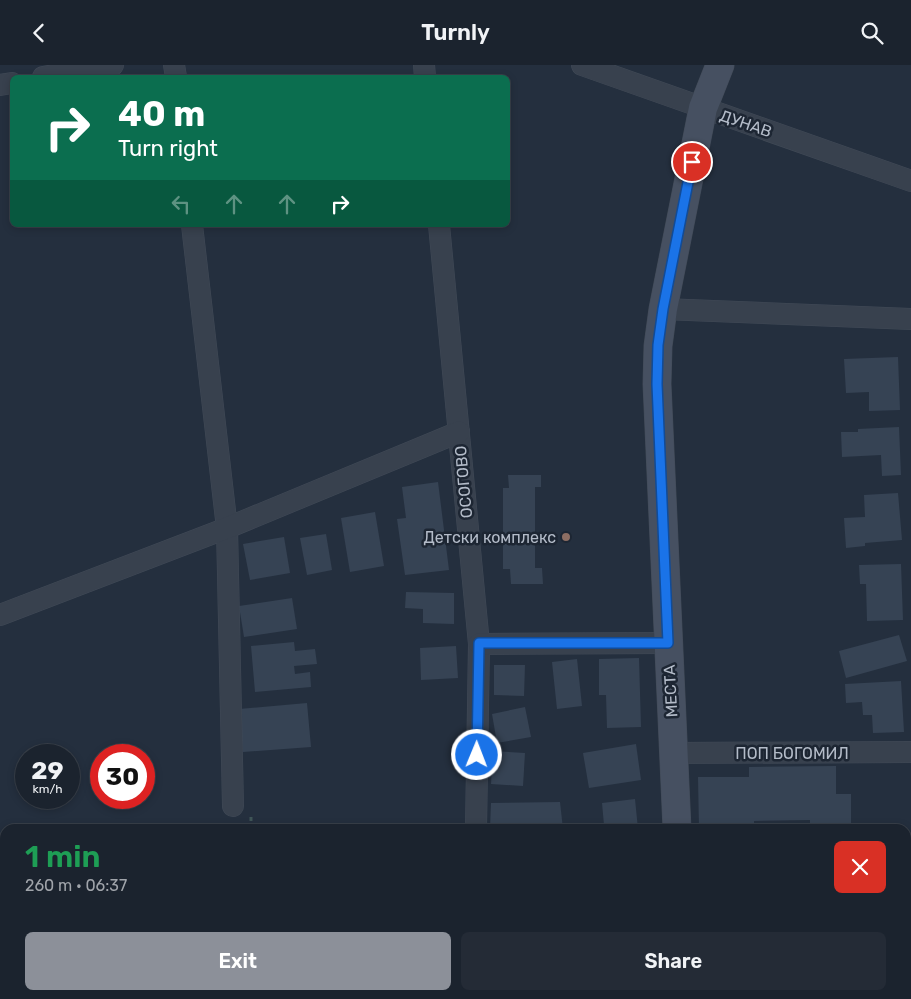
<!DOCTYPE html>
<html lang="en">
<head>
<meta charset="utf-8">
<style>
	:root { --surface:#1b232e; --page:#242b36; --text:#f1f3f6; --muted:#a0a4aa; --line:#39404a; --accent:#8c9099 }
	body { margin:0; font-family:Rubik,sans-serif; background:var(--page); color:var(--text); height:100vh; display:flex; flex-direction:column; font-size:19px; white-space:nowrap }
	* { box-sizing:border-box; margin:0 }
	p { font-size:16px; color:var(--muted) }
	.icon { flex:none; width:28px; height:28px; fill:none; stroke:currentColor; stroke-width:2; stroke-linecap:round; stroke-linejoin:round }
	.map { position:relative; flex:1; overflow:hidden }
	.side { position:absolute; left:0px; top:759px; width:911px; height:176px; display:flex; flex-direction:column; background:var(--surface); border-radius:15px 15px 0 0; box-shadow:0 2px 8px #0003,0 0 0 1px var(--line) }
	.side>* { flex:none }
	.hud { position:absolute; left:10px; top:10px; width:500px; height:152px; border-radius:8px; box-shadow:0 2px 8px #0003,0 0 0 1px var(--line); background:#0b6e4f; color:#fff; overflow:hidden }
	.speed { position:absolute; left:15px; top:679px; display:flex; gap:10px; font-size:25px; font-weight:700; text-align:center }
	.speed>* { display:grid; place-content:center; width:65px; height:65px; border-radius:50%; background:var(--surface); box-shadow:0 2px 8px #0003,0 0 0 1px var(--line); line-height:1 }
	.speed small { font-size:12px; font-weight:400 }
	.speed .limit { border:8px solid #d22; background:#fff; color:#111 }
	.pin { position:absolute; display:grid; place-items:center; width:42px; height:42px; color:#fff; margin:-21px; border:2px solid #fff; border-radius:50%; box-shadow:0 1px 5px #0007 }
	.me { position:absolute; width:55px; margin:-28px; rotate:1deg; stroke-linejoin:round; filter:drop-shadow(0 0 4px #0008) }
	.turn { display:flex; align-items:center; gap:18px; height:105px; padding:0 25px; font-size:22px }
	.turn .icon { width:65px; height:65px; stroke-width:2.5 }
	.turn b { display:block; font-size:35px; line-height:42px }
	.lanes { display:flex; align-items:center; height:48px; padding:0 25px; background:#0003; justify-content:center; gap:25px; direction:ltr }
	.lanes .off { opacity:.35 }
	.round { display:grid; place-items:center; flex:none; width:52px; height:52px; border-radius:8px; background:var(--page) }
	.overview { display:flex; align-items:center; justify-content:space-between; height:85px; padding:0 25px }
	h1 { font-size:30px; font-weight:600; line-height:38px; color:#1e9e55 }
	.button { display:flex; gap:10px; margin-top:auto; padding:10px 25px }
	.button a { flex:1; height:58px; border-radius:8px; background:var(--accent); color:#fff; font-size:20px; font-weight:600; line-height:58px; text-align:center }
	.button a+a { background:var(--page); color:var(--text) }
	header { display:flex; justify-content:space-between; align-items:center; height:65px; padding:0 25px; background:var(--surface); font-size:22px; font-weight:600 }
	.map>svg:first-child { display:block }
	.building { fill:#364354 }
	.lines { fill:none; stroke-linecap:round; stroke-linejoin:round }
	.minor-casing { stroke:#414a57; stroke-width:22 }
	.tertiary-casing { stroke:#414a57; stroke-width:28 }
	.secondary-casing { stroke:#414a57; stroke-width:29 }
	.path { stroke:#3f5557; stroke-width:3; stroke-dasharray:4 4; stroke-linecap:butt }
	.minor { stroke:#38414e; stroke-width:21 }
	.tertiary { stroke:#38414e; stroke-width:26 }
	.secondary { stroke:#465061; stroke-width:28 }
	.route-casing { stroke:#114b97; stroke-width:12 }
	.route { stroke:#1a73e8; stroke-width:9 }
	.education-dot { fill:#8d6e63; stroke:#1d2633; stroke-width:2 }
	.labels { text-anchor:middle; stroke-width:5; stroke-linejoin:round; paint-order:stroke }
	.street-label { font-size:16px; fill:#b4bcc9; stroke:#1d2633 }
	.poi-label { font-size:16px; fill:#b4bcc9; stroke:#1d2633; text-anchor:end }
</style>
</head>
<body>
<header><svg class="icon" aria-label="back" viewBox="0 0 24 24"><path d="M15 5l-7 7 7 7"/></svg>Turnly<svg class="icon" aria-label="search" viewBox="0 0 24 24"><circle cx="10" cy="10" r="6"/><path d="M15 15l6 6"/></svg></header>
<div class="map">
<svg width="911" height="934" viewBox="0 0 911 934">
	<rect width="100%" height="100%" fill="#242f3e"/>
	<g class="building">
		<polygon points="898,292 900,345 869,346 869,327 846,328 844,294"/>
		<polygon points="899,362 901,410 882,411 881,390 842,392 841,367 858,367 858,364"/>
		<polygon points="508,410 541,410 541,422 535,422 535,503 542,503 543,519 511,519 510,504 503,504 503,423 509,423"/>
		<polygon points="438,417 449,505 405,510 397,454 406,453 402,422"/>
		<polygon points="898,428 902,475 865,478 865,481 846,483 844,453 865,452 864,430"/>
		<polygon points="375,447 384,501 350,507 341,453"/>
		<polygon points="326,469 332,505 307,510 300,473"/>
		<polygon points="284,472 290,508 250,515 243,479"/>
		<polygon points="901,499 903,555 867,556 866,519 860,519 859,500"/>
		<polygon points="406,527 454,528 454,559 423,558 423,544 405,543"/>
		<polygon points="292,533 297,564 244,572 239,541"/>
		<polygon points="899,570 907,596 846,613 839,586"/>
		<polygon points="294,577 295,586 315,584 317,599 294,601 295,609 310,607 311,622 255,627 251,581"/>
		<polygon points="456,581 458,613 421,615 420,583"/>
		<polygon points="639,593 641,662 607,663 606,630 599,630 599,594"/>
		<polygon points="577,594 582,641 557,644 552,597"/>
		<polygon points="494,600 525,600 524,631 494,630"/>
		<polygon points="901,616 904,667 873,668 872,650 863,650 862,637 846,638 845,619"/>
		<polygon points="307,638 311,682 243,687 239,644"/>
		<polygon points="525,642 531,672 497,678 492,649"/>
		<polygon points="636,679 641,715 589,723 583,688"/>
		<polygon points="493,686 525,688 523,721 491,719"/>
		<polygon points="836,701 836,729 851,729 851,764 810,764 810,755 754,756 754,764 699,764 698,712 749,712 749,702"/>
		<polygon points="635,734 638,764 593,764 593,761 604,760 602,738"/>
		<polygon points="560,737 563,764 490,764 491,738"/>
		<rect x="11" y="930" width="127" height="4"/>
		<polygon points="254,930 300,930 301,934 254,934"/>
		<polygon points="334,930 388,930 388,934 335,934"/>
		<rect x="390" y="930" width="28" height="4"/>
	</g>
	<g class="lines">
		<defs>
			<g id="minor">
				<polyline points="174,0 176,12"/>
				<polyline points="424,0 425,12"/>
				<polyline points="582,0 911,116"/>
				<polyline points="43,12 113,0"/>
				<polyline points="0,20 12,18"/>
				<polyline points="192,160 227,463 233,741"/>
				<polyline points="439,160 479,579 476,764"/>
				<polyline points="663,244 911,254"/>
				<polyline points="0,550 227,463 459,367"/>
				<polyline points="479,579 668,578"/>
				<polyline points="673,688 911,687"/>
			</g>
			<polyline id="tertiary" points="652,934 654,930"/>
			<g id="secondary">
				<polyline points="677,764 657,319 658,281 663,244 703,43 720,0"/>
				<polyline points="906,814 911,815"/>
				<polyline points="0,821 5,823"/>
				<polyline points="906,844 911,844"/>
			</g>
		</defs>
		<use href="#minor" class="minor-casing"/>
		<use href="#tertiary" class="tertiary-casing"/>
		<use href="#secondary" class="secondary-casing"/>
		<g class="path">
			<polyline points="251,752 251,764"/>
			<polyline points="0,794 5,794"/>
			<polyline points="0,865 5,865"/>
			<polyline points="906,876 911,876"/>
		</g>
		<use href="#minor" class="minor"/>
		<use href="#tertiary" class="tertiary"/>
		<use href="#secondary" class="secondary"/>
	</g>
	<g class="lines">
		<defs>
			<polyline id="route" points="477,690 479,578 668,578 657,319 658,280 663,244 692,97"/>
		</defs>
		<use href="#route" class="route-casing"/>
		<use href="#route" class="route"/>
	</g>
	<circle class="education-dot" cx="566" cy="472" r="5"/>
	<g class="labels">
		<g class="street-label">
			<text transform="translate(746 58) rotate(19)" y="6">ДУНАВ</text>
			<text transform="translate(463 417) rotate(-95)" y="6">ОСОГОВО</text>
			<text transform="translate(670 626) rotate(-93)" y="6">МЕСТА</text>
			<text x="792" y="694">ПОП БОГОМИЛ</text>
		</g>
		<g class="poi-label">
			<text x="556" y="478">Детски комплекс</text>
		</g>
	</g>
</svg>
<div class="speed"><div>29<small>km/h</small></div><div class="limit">30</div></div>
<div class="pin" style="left:692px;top:97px;background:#d93025"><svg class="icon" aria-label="arrive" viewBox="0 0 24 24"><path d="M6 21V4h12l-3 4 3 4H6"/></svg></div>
<svg class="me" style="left:477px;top:690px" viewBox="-20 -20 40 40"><circle r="17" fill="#1a73e8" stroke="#fff" stroke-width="3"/><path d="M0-11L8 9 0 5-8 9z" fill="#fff"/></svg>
<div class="hud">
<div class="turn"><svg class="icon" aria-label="right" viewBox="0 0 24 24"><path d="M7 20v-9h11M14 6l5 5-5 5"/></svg><div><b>40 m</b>Turn right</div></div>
<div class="lanes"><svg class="icon off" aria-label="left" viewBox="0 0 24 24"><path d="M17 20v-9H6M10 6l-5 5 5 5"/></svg><svg class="icon off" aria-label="ahead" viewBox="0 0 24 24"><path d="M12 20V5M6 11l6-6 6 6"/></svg><svg class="icon off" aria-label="ahead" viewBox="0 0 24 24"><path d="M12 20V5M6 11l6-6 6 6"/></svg><svg class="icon" aria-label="right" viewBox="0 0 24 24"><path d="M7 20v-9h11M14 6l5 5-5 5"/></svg></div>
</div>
<section class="side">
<div class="overview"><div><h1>1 min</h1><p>260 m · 06:37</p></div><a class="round" style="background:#d93025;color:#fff"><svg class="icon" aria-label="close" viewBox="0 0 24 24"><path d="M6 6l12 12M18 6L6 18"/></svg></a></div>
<div class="button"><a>Exit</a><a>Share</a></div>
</section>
</div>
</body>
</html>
